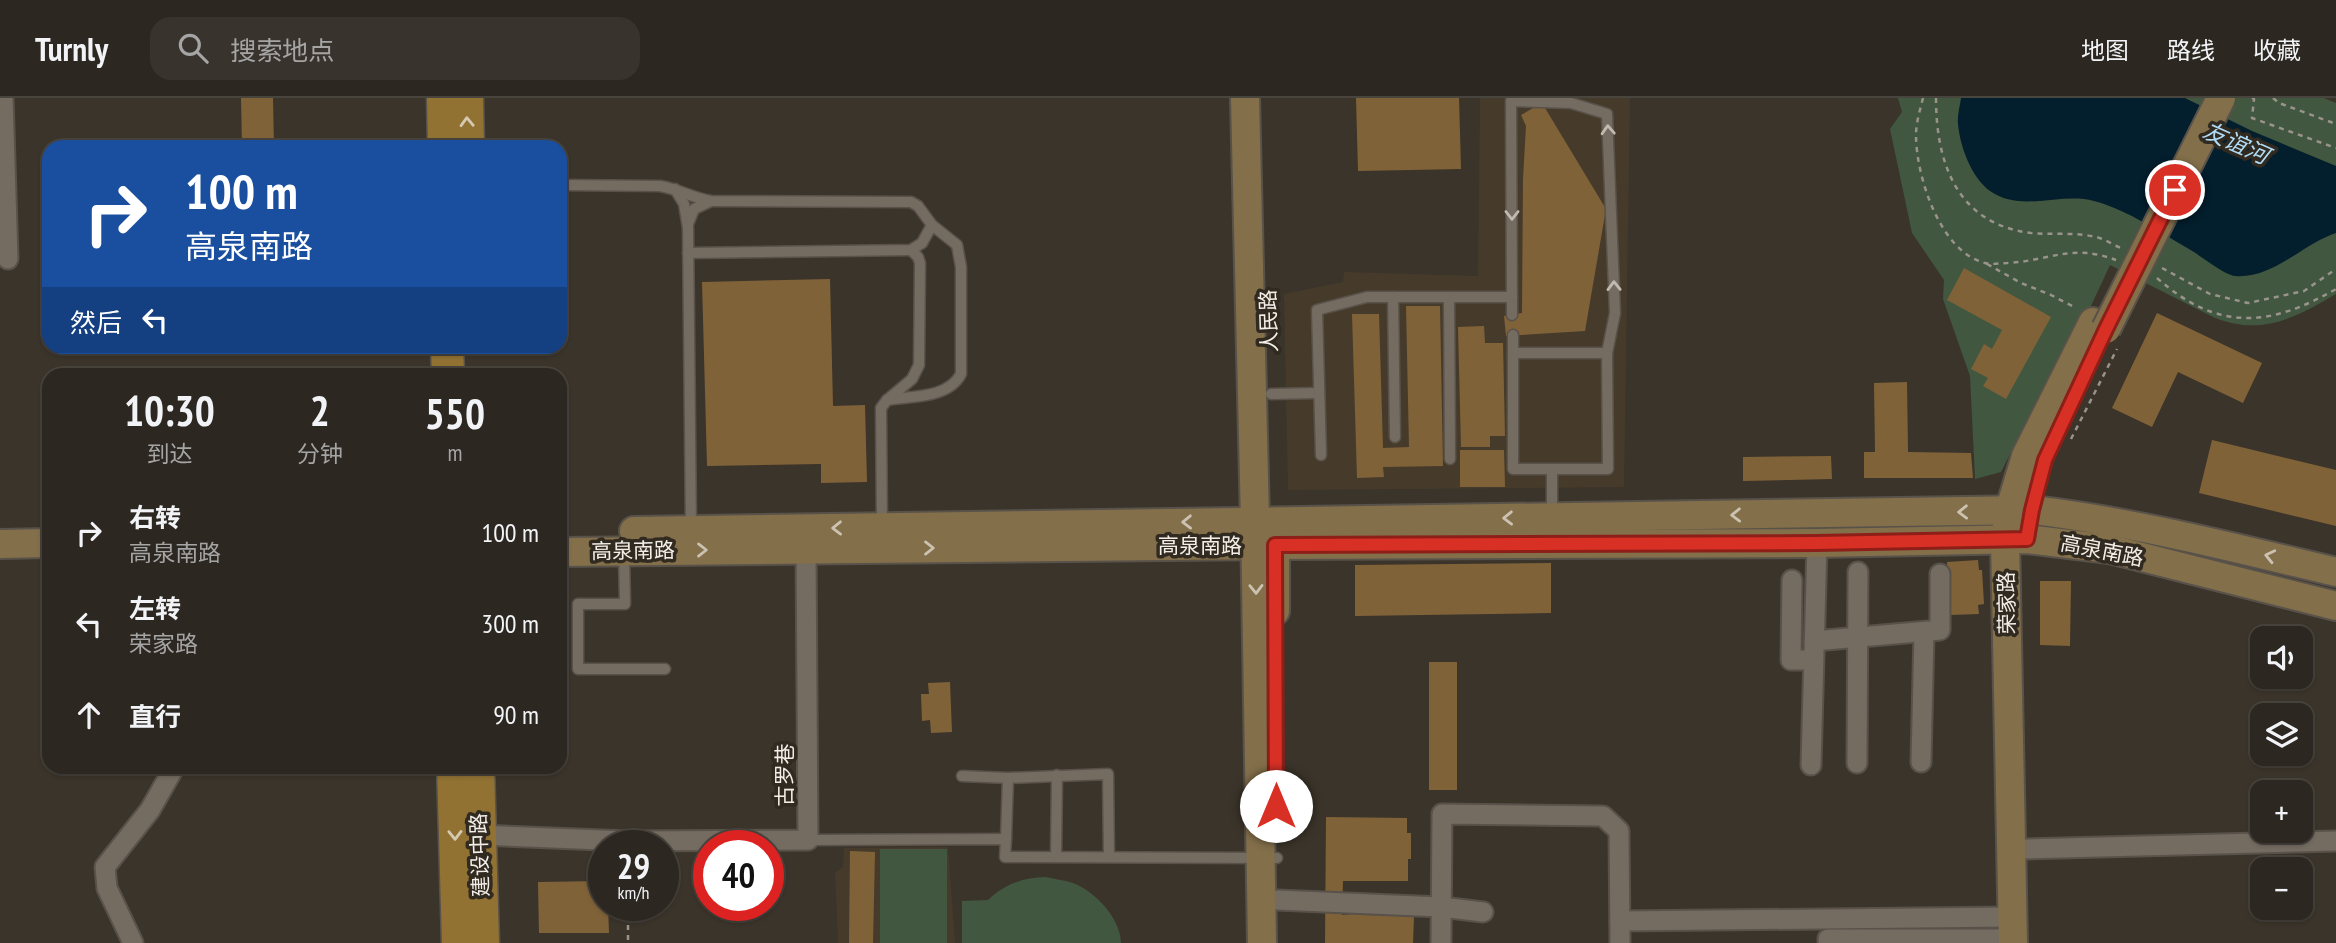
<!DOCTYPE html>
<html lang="zh">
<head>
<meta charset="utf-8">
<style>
	:root { --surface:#2c2720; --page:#38332d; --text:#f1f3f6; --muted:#a6a5a5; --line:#48443e }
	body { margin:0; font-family:"PT Sans Narrow","Noto Sans SC",sans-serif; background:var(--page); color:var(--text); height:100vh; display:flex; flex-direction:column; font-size:26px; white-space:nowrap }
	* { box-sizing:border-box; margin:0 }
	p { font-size:23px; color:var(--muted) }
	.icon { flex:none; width:38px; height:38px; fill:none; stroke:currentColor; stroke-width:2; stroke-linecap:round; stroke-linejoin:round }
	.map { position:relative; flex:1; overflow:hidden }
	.side { position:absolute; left:42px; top:270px; width:525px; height:406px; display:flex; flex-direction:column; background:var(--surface); border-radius:21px; box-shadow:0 2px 5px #0004,0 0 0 2px var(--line) }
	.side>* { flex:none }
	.hud { position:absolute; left:42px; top:42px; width:525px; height:214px; border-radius:21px; box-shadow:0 2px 5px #0004,0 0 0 2px var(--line); background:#1a4fa0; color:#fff; overflow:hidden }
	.fabs { position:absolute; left:2250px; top:528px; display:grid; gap:14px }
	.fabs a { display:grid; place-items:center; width:63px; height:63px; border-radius:14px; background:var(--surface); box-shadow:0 2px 5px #0004,0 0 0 2px var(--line); font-size:35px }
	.speed { position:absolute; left:588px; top:732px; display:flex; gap:14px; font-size:35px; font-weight:700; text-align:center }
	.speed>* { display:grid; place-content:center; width:91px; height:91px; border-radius:50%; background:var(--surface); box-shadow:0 2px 5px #0004,0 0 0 2px var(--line); line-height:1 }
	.speed small { font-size:18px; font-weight:400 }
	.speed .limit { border:10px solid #d22; background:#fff; color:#111 }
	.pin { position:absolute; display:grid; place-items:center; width:60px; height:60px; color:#fff; margin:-30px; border:4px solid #fff; border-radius:50%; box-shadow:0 2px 7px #0007 }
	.me { position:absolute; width:77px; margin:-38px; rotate:0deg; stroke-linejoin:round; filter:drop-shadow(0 0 5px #0008) }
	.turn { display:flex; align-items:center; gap:24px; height:147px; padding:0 28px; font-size:32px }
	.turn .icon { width:91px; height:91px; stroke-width:2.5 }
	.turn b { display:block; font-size:49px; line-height:60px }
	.then { display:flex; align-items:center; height:66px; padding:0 28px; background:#0003; gap:14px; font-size:26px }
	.eta { display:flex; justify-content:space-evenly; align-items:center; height:119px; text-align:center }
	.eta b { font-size:42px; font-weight:700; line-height:49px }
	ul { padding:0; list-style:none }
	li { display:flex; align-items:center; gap:21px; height:91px; padding:0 28px }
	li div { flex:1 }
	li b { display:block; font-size:26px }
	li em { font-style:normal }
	header { display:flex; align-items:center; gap:42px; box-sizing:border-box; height:98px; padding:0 35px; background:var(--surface); border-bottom:2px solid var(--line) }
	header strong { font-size:33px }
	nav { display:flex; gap:38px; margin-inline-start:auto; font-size:24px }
	.search { width:490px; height:63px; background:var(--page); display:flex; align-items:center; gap:18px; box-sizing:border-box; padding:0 24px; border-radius:21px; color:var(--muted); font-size:26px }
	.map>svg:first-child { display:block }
	.built { fill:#463b2b }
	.green { fill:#415740 }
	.water { fill:#031e2c }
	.building { fill:#806238 }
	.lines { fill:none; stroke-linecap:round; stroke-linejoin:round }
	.lane-casing { stroke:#58524a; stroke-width:13 }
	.street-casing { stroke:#58524a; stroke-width:23 }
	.secondary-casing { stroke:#58524a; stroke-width:32 }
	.primary-casing { stroke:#58524a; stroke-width:35 }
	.path { stroke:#99938b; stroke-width:2.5; stroke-dasharray:5 5; stroke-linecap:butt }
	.lane { stroke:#746b61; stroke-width:10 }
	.street { stroke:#746b61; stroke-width:19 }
	.secondary { stroke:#836f4a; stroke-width:28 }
	.primary { stroke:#917233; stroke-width:32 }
	.secondary-bridge-casing { stroke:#58524a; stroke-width:32; stroke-linecap:butt }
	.secondary-bridge { stroke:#836f4a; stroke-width:28 }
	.oneway { stroke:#d6c9b2 }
	.oneway2 { stroke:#c0bab2 }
	.oneway3 { stroke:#ccc2b1 }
	.route-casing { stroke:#8d1f18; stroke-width:18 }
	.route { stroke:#d93025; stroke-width:12 }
	.labels { text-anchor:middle; stroke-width:7; stroke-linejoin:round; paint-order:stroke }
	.street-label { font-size:21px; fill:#f3eee8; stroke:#312a20 }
	.water-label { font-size:23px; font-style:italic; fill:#afdcf6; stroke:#312a20 }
</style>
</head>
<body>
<header>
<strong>Turnly</strong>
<div class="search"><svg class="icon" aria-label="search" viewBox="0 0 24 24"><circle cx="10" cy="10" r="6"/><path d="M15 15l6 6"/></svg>搜索地点</div>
<nav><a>地图</a><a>路线</a><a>收藏</a></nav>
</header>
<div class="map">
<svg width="2336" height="845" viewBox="0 0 2336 845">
	<rect width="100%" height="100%" fill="#3b342a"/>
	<g class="built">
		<polygon points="1480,0 1630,0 1624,389 1288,392 1284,196 1343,184 1344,174 1478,178"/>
		<polygon points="948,749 955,845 838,845 835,775 843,769 844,750"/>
	</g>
	<g class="green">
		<path d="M1898,0H2324L2336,5V196C2295,220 2262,238 2215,220L2110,167L2071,251L2033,310L2001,374L1975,381L1970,278L1943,201L1944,182L1912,135L1890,31L1902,14Z"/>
		<rect x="880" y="751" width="67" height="94"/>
		<path d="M1045,779C1054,781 1064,782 1073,785C1095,793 1121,821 1121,845H962V803L988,802C1005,786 1022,780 1045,779Z"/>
	</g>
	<path class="water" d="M1961,0H2185L2252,33L2336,68V135C2302,146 2274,181 2235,178C2225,177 2203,160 2194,154C2163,136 2128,112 2094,103C2061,94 2021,115 1990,93C1971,79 1960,48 1958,26C1957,18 1960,8 1961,0Z"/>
	<g class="building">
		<polygon points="241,0 273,0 274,49 242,49"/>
		<polygon points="1356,0 1459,0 1461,71 1358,73"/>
		<polygon points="1542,5 1606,111 1585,233 1506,238 1504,218 1522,215 1523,81 1526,28 1521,17"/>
		<polygon points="1964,170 2051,219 2006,301 1983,288 1988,280 1971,271 1984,246 1992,251 2002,232 1947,202"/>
		<polygon points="830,181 833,308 865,307 867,384 821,385 821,366 707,368 702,184"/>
		<rect x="560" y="184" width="4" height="42"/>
		<polygon points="1406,208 1440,208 1443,368 1383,369 1384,379 1357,380 1352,216 1379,216 1383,350 1409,349"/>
		<polygon points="2157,215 2262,265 2243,305 2178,274 2152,329 2112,310"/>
		<polygon points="1484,228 1485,245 1503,245 1505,338 1490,338 1490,349 1461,349 1458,229"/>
		<polygon points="1907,284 1908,354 1971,355 1973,380 1864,380 1864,354 1875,354 1874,285"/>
		<polygon points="2212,342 2336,372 2336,428 2199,395"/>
		<polygon points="1460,352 1504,352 1505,389 1460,389"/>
		<polygon points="1831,358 1832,381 1743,383 1743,359"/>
		<polygon points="1978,462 1979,472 1982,472 1984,506 1978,507 1979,516 1950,517 1947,464"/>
		<polygon points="1551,465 1551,515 1355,518 1355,467"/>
		<polygon points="2040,483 2071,483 2070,548 2040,547"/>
		<rect x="1429" y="564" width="28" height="128"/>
		<polygon points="950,584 952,634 931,635 930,622 922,623 921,596 929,596 928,585"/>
		<polygon points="1326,719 1407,720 1407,735 1411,735 1411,761 1408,761 1408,783 1343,783 1342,817 1365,815 1365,817 1414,818 1413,845 1325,845"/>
		<polygon points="850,753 875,754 873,845 849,845"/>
		<polygon points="604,783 604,807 608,807 609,835 539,835 538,784"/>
	</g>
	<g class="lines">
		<defs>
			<g id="lane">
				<path d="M560,87L660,88C678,91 693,100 711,103L911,104L918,108L932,127L957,147L961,169V276C948,301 910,298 887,302L881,310L882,428"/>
				<polyline points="675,91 684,106 688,130 691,430"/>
				<polyline points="688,126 694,111 709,104"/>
				<polyline points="688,155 911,152 922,145 932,127"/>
				<polyline points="1393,199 1395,339"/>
				<polyline points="1449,199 1450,361"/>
				<polyline points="1512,217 1511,3 1571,5 1607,16 1615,215 1607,255"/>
				<polyline points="1513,237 1513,255"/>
				<polygon points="1513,255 1607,255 1608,371 1513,371"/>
				<polyline points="1271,296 1319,295"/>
				<polyline points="887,302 912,281 919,267 920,165 918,159 911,152"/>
				<polyline points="1321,357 1317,212 1367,199 1512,199"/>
				<polyline points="1552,417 1552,371"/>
				<polyline points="624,457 625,506 578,506 578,571 665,571"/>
				<polyline points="962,678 1008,680 1108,676 1109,759"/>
				<polyline points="1006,741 1008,680"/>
				<polyline points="808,742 1006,741 1005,759 1277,760"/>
				<polyline points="1056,759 1057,677"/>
			</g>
			<g id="street">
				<polyline points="3,0 8,161"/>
				<polyline points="1792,482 1791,562 1813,562"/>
				<polyline points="1814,543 1940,532 1940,476"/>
				<polyline points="1921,664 1924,534"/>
				<polyline points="1857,665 1858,474"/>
				<polyline points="1811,667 1817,445"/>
				<polyline points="480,737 627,743 808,742 806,451"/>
				<polyline points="2026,751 2336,743"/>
				<polyline points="1277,802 1441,809 1483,814"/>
				<polyline points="1620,823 2012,819"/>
				<polyline points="133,845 107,790 105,769 150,712 175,668"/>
				<polyline points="1441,845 1442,716 1603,718 1619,733 1620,845"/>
				<polyline points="1828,845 1828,841 2013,841"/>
			</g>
			<g id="secondary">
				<polyline points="1245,0 1255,423 1262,845"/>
				<polyline points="1275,428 1275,513"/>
				<path d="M634,433L2032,412C2135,424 2235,450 2336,474"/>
				<polyline points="0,446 49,445"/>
				<polyline points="560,454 1275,447 1817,445 2027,441 2110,451 2336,508"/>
				<polyline points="2013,845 2005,441 2009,414 2026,358 2093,224"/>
			</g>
			<g id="primary">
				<polyline points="443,0 444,49"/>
				<polyline points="467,0 468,49"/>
				<polyline points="447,248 448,276"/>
				<polyline points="453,668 458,845"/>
				<polyline points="478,668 483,845"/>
			</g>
		</defs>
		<use href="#lane" class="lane-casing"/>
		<use href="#street" class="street-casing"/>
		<use href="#secondary" class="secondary-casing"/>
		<use href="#primary" class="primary-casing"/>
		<g class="path">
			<path d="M1923,0C1920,12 1916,25 1916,37C1916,78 1940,154 1985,165C1992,167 2000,165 2007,165C2049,163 2072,145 2116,162"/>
			<path d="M1936,0C1936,65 1957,126 2031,135C2053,137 2075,134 2096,139C2105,141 2113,147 2121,150"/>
			<polyline points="2252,0 2254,1 2252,20 2336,50"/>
			<polyline points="2273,0 2279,5 2336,26"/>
			<polyline points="1987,166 2021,185 2051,197 2076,210"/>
			<polyline points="2162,170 2210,196 2248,205 2304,193 2336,171"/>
			<path d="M2157,180C2218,234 2270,229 2336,191"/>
			<polyline points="2071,341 2117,251"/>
			<polyline points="628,807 628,845"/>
		</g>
		<use href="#lane" class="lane"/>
		<use href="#street" class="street"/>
		<use href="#secondary" class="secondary"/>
		<use href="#primary" class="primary"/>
		<defs>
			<polyline id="secondary-bridge" points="2106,231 2221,0"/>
		</defs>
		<use href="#secondary-bridge" class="secondary-bridge-casing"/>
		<use href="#secondary-bridge" class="secondary-bridge"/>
	</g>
	<defs><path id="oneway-chevron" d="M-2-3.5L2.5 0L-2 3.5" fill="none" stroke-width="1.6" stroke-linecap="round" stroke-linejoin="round" transform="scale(1.75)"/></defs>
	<g class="oneway">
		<use href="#oneway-chevron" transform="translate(467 24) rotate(-92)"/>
		<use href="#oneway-chevron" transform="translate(455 737) rotate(89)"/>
	</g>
	<g class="oneway2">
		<use href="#oneway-chevron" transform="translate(1608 32) rotate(-93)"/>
		<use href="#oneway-chevron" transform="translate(1512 117) rotate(90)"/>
		<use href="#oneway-chevron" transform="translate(1614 188) rotate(-91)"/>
	</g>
	<g class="oneway3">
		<use href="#oneway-chevron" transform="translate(1963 414) rotate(179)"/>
		<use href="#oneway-chevron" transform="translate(1736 417) rotate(179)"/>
		<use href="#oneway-chevron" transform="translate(1508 420) rotate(179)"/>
		<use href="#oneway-chevron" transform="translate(1187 424) rotate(179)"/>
		<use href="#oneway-chevron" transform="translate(837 430) rotate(179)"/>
		<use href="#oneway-chevron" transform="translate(929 450)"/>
		<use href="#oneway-chevron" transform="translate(702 452)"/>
		<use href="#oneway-chevron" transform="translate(2270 458) rotate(-167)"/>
		<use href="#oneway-chevron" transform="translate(1256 491) rotate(89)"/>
	</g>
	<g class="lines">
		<defs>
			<polyline id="route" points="1276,708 1275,447 1816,445 2027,441 2032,412 2045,362 2106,231 2175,92"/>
		</defs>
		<use href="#route" class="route-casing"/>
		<use href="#route" class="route"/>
	</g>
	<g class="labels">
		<g class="street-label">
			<text transform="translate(1269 223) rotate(-92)" y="7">人民路</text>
			<text x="1200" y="455">高泉南路</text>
			<text transform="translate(633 453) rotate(-1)" y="7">高泉南路</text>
			<text transform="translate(2102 453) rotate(11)" y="7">高泉南路</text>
			<text transform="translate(2007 505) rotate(-91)" y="7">荣家路</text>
			<text transform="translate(785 677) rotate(-90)" y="7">古罗巷</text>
			<text transform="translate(480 757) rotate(-92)" y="7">建设中路</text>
		</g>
		<g class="water-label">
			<text transform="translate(2236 45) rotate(24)" y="8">友谊河</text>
		</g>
	</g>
</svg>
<div class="fabs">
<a><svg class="icon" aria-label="sound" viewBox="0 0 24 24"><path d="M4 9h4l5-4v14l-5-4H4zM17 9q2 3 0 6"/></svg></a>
<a><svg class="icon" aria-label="layers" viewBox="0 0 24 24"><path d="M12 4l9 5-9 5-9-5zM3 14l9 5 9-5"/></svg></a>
<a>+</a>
<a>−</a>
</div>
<div class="speed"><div>29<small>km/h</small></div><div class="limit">40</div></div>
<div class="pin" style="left:2175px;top:92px;background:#d93025"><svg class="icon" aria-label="arrive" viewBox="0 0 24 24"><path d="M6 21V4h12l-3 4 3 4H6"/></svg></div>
<svg class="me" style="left:1276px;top:708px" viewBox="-20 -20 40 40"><circle r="19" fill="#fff"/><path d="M0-13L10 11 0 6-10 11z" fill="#d93025"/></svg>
<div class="hud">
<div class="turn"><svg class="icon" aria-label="right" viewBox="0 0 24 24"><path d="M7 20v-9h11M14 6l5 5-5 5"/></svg><div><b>100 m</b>高泉南路</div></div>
<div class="then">然后<svg class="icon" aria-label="left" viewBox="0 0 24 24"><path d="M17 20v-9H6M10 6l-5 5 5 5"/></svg></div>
</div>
<section class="side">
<div class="eta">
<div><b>10:30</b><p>到达</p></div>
<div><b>2</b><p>分钟</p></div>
<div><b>550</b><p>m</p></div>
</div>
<ul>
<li><svg class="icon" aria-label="right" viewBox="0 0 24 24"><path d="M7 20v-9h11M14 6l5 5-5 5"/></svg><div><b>右转</b><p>高泉南路</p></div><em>100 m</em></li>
<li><svg class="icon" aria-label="left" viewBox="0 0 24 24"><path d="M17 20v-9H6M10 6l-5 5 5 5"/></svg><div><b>左转</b><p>荣家路</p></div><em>300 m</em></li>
<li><svg class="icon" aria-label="ahead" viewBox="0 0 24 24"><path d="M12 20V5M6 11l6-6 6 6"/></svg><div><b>直行</b></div><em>90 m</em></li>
</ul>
</section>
</div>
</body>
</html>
